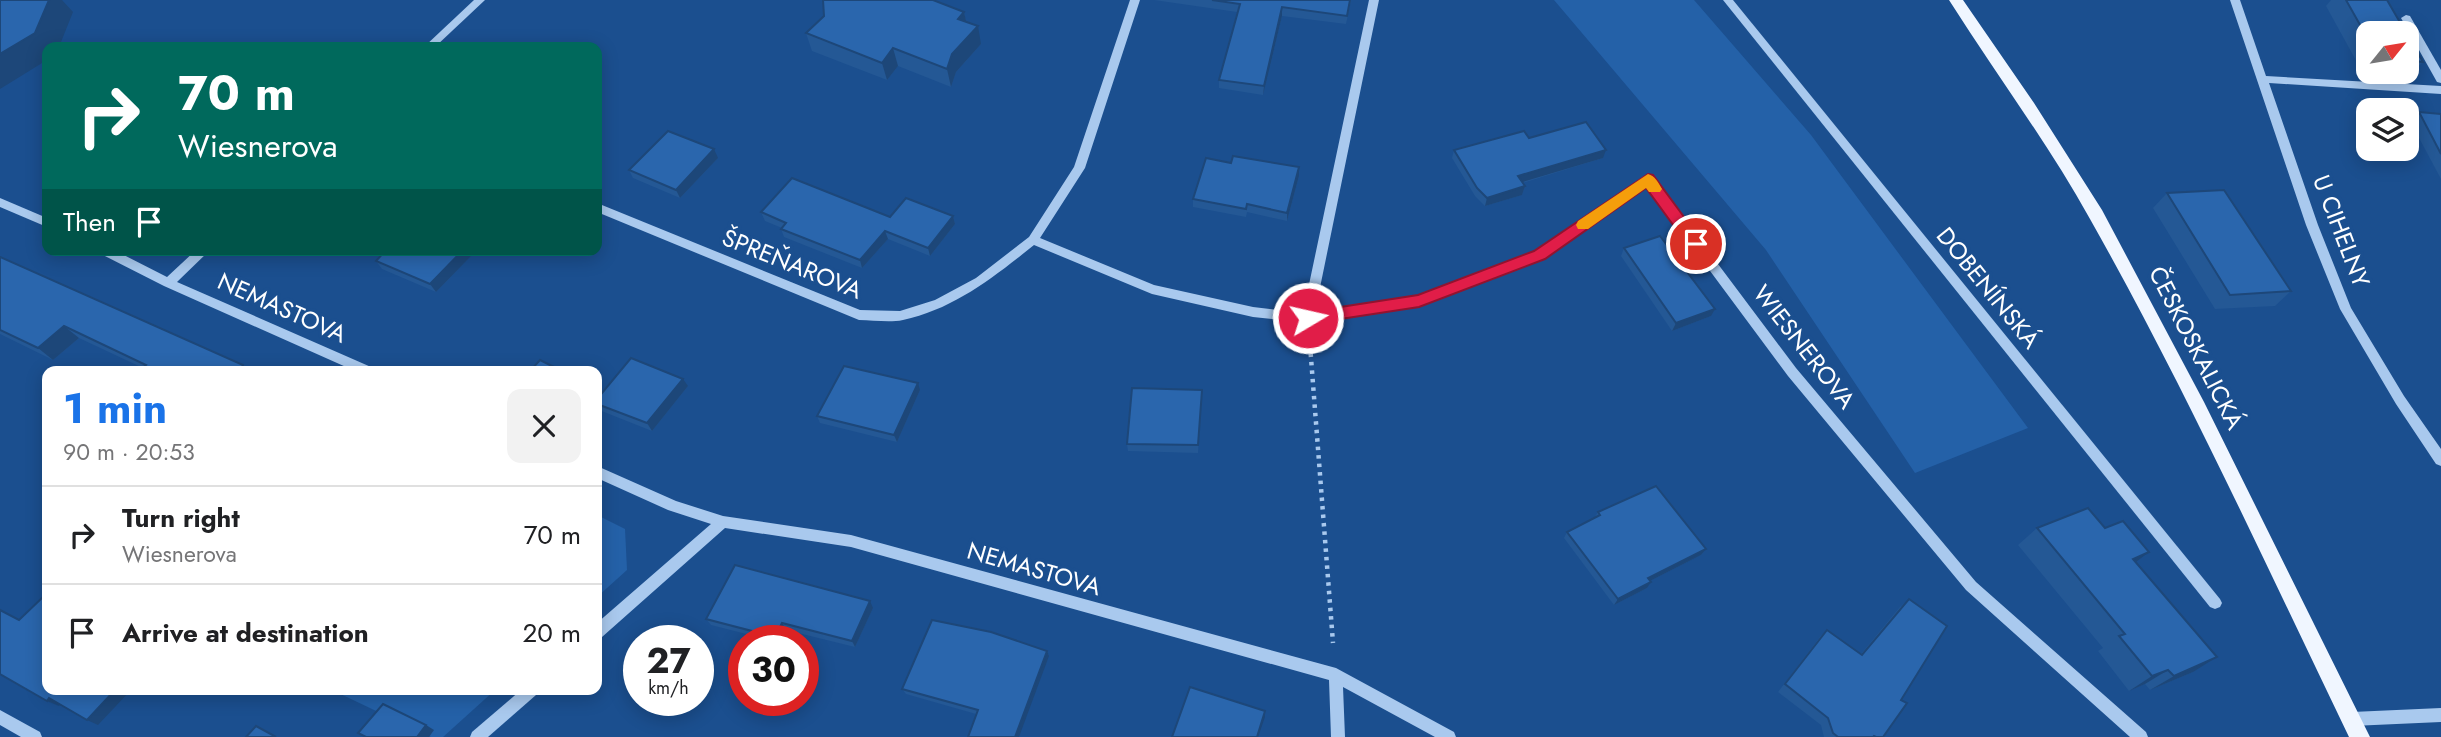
<!DOCTYPE html>
<html lang="en">
<head>
<meta charset="utf-8">
<style>
	:root { --surface:#fff; --page:#f2f2f2; --text:#202124; --muted:#757577; --line:#e0e0e0; --accent:#1a73e8 }
	body { margin:0; font-family:Jost,sans-serif; background:var(--page); color:var(--text); height:100vh; display:flex; flex-direction:column; font-size:26px; white-space:nowrap }
	* { box-sizing:border-box; margin:0 }
	p { font-size:23px; color:var(--muted) }
	.icon { flex:none; width:38px; height:38px; fill:none; stroke:currentColor; stroke-width:2; stroke-linecap:round; stroke-linejoin:round }
	.map { position:relative; flex:1; overflow:hidden }
	.details { position:absolute; left:42px; top:366px; width:560px; height:329px; display:flex; flex-direction:column; background:var(--surface); border-radius:14px; box-shadow:0 4px 18px #0003 }
	.details>* { flex:none }
	.guide { position:absolute; left:42px; top:42px; width:560px; height:214px; border-radius:14px; box-shadow:0 4px 18px #0003; background:#00695c; color:#fff; overflow:hidden }
	.needle { width:46px; rotate:60deg }
	.buttons { position:absolute; left:2356px; top:21px; display:grid; gap:14px }
	.buttons a { display:grid; place-items:center; width:63px; height:63px; border-radius:14px; background:var(--surface); box-shadow:0 4px 18px #0003; font-size:35px }
	.speed { position:absolute; left:623px; top:625px; display:flex; gap:14px; font-size:35px; font-weight:700; text-align:center }
	.speed>* { display:grid; place-content:center; width:91px; height:91px; border-radius:50%; background:var(--surface); box-shadow:0 4px 18px #0003; line-height:1 }
	.speed small { font-size:18px; font-weight:400 }
	.speed .limit { border:10px solid #d22; background:#fff; color:#111 }
	.pin { position:absolute; display:grid; place-items:center; width:60px; height:60px; color:#fff; margin:-30px; border:4px solid #fff; border-radius:50%; box-shadow:0 2px 7px #0007 }
	.me { position:absolute; width:77px; margin:-38px; rotate:81deg; stroke-linejoin:round; filter:drop-shadow(0 0 5px #0008) }
	.turn { display:flex; align-items:center; gap:24px; height:147px; padding:0 21px; font-size:32px }
	.turn .icon { width:91px; height:91px; stroke-width:2.5 }
	.turn b { display:block; font-size:49px; line-height:60px }
	.then { display:flex; align-items:center; height:66px; padding:0 21px; background:#0003; gap:14px; font-size:26px }
	.round { display:grid; place-items:center; flex:none; width:74px; height:74px; border-radius:14px; background:var(--page) }
	.overview { display:flex; align-items:center; justify-content:space-between; height:119px; padding:0 21px }
	h1 { font-size:42px; font-weight:700; line-height:52px; color:var(--accent) }
	ul { padding:0; list-style:none }
	li { display:flex; align-items:center; gap:21px; height:98px; padding:0 21px; border-top:2px solid var(--line) }
	li div { flex:1 }
	li b { display:block; font-size:26px }
	li em { font-style:normal }
	.map>svg:first-child { display:block }
	.green { fill:#2461a8 }
	.lines { fill:none; stroke-linecap:round; stroke-linejoin:round }
	.path { stroke:#a9c9ee; stroke-width:4.5; stroke-dasharray:3.5 5; stroke-linecap:butt }
	.minor { fill:#a9c9ee; fill-rule:evenodd }
	.major { fill:#f0f6ff; fill-rule:evenodd }
	.wall { fill:#245895; fill-rule:evenodd }
	.shaded-wall { fill:#1d4779 }
	.building { fill:#2a66ad; stroke:#1d4779; stroke-width:2 }
	.route { fill:#e11d48; stroke:#92132f; stroke-width:2 }
	.slow { fill:#f59e0b }
	.labels { text-anchor:middle; stroke-width:7; stroke-linejoin:round; paint-order:stroke }
	.street-label { font-size:24px; fill:#fff; stroke:#1b4f8f }
</style>
</head>
<body>
<div class="map">
<svg width="2441" height="737" viewBox="0 0 2441 737">
	<rect width="100%" height="100%" fill="#1b4f8f"/>
	<g class="green">
		<polygon points="1554,0 1694,0 1811,135 2028,428 1915,473 1766,250"/>
		<polygon points="597,515 625,529 627,570 597,597"/>
		<polygon points="332,690 495,690 443,737 431,737"/>
	</g>
	<g class="lines">
		<polyline class="path" points="1310,345 1333,643"/>
		<g class="minor">
			<polygon points="474,0 485,0 435,47 424,47"/>
			<path d="M1130,0H1140L1085,168L1040,238L1154,285L1253,307L1303,313L1369,0H1379L1315,312L1418,296L1536,252L1644,176H1652L1796,368L1976,582L2146,732L2148,737H2130L1966,590L1788,376L1647,186L1544,258L1419,306L1308,323L1253,317L1152,294L1034,245C994,277 954,309 903,320C889,323 873,320 859,320L597,212V203L860,310L900,311L935,300L976,278L1029,237L1074,167Z"/>
			<polygon points="1723,0 1733,0 2220,599 2222,603 2220,607 2215,609 2210,607"/>
			<polygon points="2230,0 2240,0 2266,76 2441,86 2441,94 2269,83 2318,225 2351,308 2404,396 2441,449 2441,466 2436,464 2396,404 2340,309 2306,225"/>
			<polygon points="2406,15 2410,16 2441,70 2441,83 2437,82 2401,18"/>
			<polygon points="0,198 47,218 47,227 0,207"/>
			<polygon points="97,250 114,250 167,277 196,250 210,250 177,282 371,367 373,371 355,371 164,286 99,253"/>
			<polygon points="597,466 676,501 723,516 851,535 1336,668 1454,732 1456,737 1435,737 1343,687 1345,737 1331,737 1329,680 851,547 725,528 602,637 597,639 597,623 711,524 668,510 597,478"/>
			<polygon points="521,690 538,690 536,695 488,737 470,737 472,732"/>
			<polygon points="2441,708 2441,722 2352,726 2347,724 2345,719 2347,714 2352,712"/>
			<polygon points="0,710 40,732 42,737 21,737 0,725"/>
		</g>
		<path class="major" d="M1949,0H1963L2034,103L2102,210L2204,402L2370,737H2349C2265,563 2185,387 2090,219C2048,143 1995,73 1949,0Z"/>
	</g>
	<g class="wall">
		<polygon points="1154,0 1351,0 1346,24 1282,16 1263,95 1219,88 1219,80 1237,12"/>
		<path d="M2331,0H2387L2423,62L2407,77L2364,75L2326,6ZM2368,33H2406V72H2368Z"/>
		<polygon points="964,12 966,22 981,44 956,72 951,87 898,66 887,80 812,51 806,33"/>
		<polygon points="2419,112 2441,114 2441,179 2410,121"/>
		<polygon points="1529,138 1603,158 1522,183 1525,186 1522,195 1485,206 1475,196 1452,158 1454,150"/>
		<polygon points="718,158 680,198 633,178 629,170"/>
		<polygon points="1231,163 1299,167 1299,176 1287,221 1247,212 1246,217 1193,207 1193,199"/>
		<polygon points="2167,193 2291,291 2275,306 2215,309 2153,208"/>
		<polygon points="761,212 890,217 953,216 955,224 930,256 888,239 862,268 784,237 781,229 782,228 765,221"/>
		<polygon points="1624,248 1711,316 1672,331 1621,256"/>
		<polygon points="477,250 436,292 382,269 376,261"/>
		<polygon points="0,257 243,365 143,368 79,338 53,360 0,334"/>
		<polygon points="688,386 652,431 599,410 597,407 597,399"/>
		<polygon points="920,390 897,442 820,423 817,416"/>
		<polygon points="1202,390 1198,453 1128,451 1127,444"/>
		<polygon points="1598,512 1706,549 1701,555 1650,581 1647,588 1614,605 1564,538 1567,532 1595,517"/>
		<polygon points="2037,528 2136,562 2193,672 2150,690 2145,684 2129,691 2098,651 2103,648 2018,545"/>
		<polygon points="1909,599 1901,700 1883,737 1824,737 1821,725 1778,692 1820,637 1827,630 1861,654 1900,607"/>
		<polygon points="873,608 855,647 786,630 781,640 770,640 711,625 706,619"/>
		<polygon points="1047,651 1049,656 976,714 906,694 902,689"/>
	</g>
	<g class="shaded-wall">
		<polygon points="49,0 62,0 73,12 59,47 47,47 47,60 0,89 0,54"/>
		<polygon points="1282,7 1282,16 1263,95 1264,86"/>
		<polygon points="964,12 968,30 958,19"/>
		<polygon points="978,26 981,44 956,72 951,87 947,69 952,54"/>
		<polygon points="893,48 898,66 887,80 882,63"/>
		<polygon points="714,149 718,158 680,198 676,190"/>
		<polygon points="1606,150 1603,158 1516,184 1518,176"/>
		<polygon points="1299,167 1299,176 1287,221 1287,213"/>
		<polygon points="1525,186 1522,195 1485,206 1487,198"/>
		<polygon points="953,216 955,224 930,256 928,248"/>
		<polygon points="885,231 888,239 862,268 860,260"/>
		<polygon points="463,250 477,250 436,292 430,284"/>
		<polygon points="1715,309 1711,316 1672,331 1676,323"/>
		<polygon points="64,326 79,338 53,360 38,348"/>
		<polygon points="683,379 688,386 652,431 647,423"/>
		<polygon points="918,383 920,390 897,442 894,435"/>
		<polygon points="1706,549 1701,555 1644,584 1648,578"/>
		<polygon points="2149,552 2128,568 2133,559"/>
		<polygon points="1651,582 1647,588 1614,605 1618,599"/>
		<polygon points="870,601 873,608 855,647 852,641"/>
		<polygon points="782,623 786,630 781,640 777,640 775,637"/>
		<polygon points="1047,651 1049,656 1019,737 1015,737"/>
		<polygon points="2217,657 2193,672 2150,690 2174,676"/>
		<polygon points="2168,670 2145,684 2129,691 2152,676"/>
		<polygon points="115,690 131,690 98,725 87,720"/>
		<polygon points="49,698 61,703 59,706 47,701"/>
		<polygon points="1265,711 1265,717 1258,737 1257,737"/>
		<polygon points="426,725 434,730 429,737 417,737"/>
	</g>
	<g class="building">
		<polygon points="0,0 49,0 35,33 0,54"/>
		<polygon points="823,0 933,0 964,12 958,19 978,26 952,54 947,69 893,48 882,63 806,33 824,16"/>
		<polygon points="1212,0 1350,0 1347,16 1282,7 1264,86 1219,80 1240,4"/>
		<polygon points="2346,0 2387,0 2423,62 2406,60 2406,33 2368,33 2368,39"/>
		<polygon points="2419,112 2441,114 2441,154"/>
		<polygon points="1586,122 1606,150 1518,176 1525,186 1487,198 1477,188 1454,150 1524,131 1529,138"/>
		<polygon points="668,131 714,149 676,190 629,170"/>
		<polygon points="1233,156 1299,167 1287,213 1247,204 1246,209 1193,199 1206,158 1231,163"/>
		<polygon points="792,178 890,217 906,198 953,216 928,248 885,231 860,260 781,229 786,223 761,212"/>
		<polygon points="2224,190 2291,291 2230,295 2167,193"/>
		<polygon points="1660,236 1715,309 1676,323 1624,248"/>
		<polygon points="386,250 463,250 430,284 376,261"/>
		<polygon points="0,257 243,365 242,367 251,371 139,371 146,365 64,326 38,348 0,330"/>
		<polygon points="631,358 683,379 647,423 597,404 597,399"/>
		<polygon points="540,360 562,371 530,371"/>
		<polygon points="844,366 918,383 894,435 817,416"/>
		<polygon points="1132,388 1202,390 1198,445 1127,444"/>
		<polygon points="1656,486 1706,549 1648,578 1651,582 1618,599 1567,532 1600,515 1598,512"/>
		<polygon points="2088,508 2105,528 2123,521 2149,552 2133,559 2217,657 2174,676 2168,670 2152,676 2119,636 2125,634 2037,528"/>
		<polygon points="735,565 870,601 852,641 782,623 775,637 706,619"/>
		<polygon points="44,596 47,598 47,690 115,690 87,720 49,698 47,701 0,674 0,610 19,620"/>
		<polygon points="1909,599 1947,626 1901,700 1907,703 1883,737 1876,737 1874,736 1873,737 1838,737 1833,733 1828,718 1785,684 1827,630 1862,655"/>
		<polygon points="932,620 991,632 1047,651 1015,737 968,737 978,710 902,689"/>
		<polygon points="1190,687 1265,711 1257,737 1172,737"/>
		<polygon points="383,704 426,725 417,737 366,737 358,733"/>
		<polygon points="256,726 276,737 246,737"/>
	</g>
	<polygon class="route" points="1648,174 1653,175 1701,240 1703,244 1701,248 1690,248 1646,188 1545,259 1419,307 1308,324 1300,318 1308,312 1418,295 1534,251"/>
	<path class="slow" d="M1648,174C1655,176 1658,182 1662,189L1660,192H1649L1646,188L1588,229H1578L1576,225L1578,221Z"/>
	<g class="labels">
		<g class="street-label">
			<text transform="translate(2341 231) rotate(69)" y="8">U CIHELNY</text>
			<text transform="translate(792 264) rotate(22)" y="8">ŠPREŇAROVA</text>
			<text transform="translate(1988 288) rotate(51)" y="8">DOBENÍNSKÁ</text>
			<text transform="translate(282 308) rotate(24)" y="8">NEMASTOVA</text>
			<text transform="translate(1804 347) rotate(52)" y="8">WIESNEROVA</text>
			<text transform="translate(2196 348) rotate(63)" y="8">ČESKOSKALICKÁ</text>
			<text transform="translate(1034 569) rotate(16)" y="8">NEMASTOVA</text>
		</g>
	</g>
</svg>
<div class="buttons">
<a><svg class="needle" viewBox="-14 -14 28 28"><path d="M0-13l5 13h-10z" fill="#e53935"/><path d="M0 13l5-13h-10z" fill="#757577"/></svg></a>
<a><svg class="icon" aria-label="layers" viewBox="0 0 24 24"><path d="M12 4l9 5-9 5-9-5zM3 14l9 5 9-5"/></svg></a>
</div>
<div class="speed"><div>27<small>km/h</small></div><div class="limit">30</div></div>
<div class="pin" style="left:1696px;top:244px;background:#d93025"><svg class="icon" aria-label="arrive" viewBox="0 0 24 24"><path d="M6 21V4h12l-3 4 3 4H6"/></svg></div>
<svg class="me" style="left:1308px;top:318px" viewBox="-20 -20 40 40"><circle r="17" fill="#e11d48" stroke="#fff" stroke-width="3"/><path d="M0-11L8 9 0 5-8 9z" fill="#fff"/></svg>
<div class="guide">
<div class="turn"><svg class="icon" aria-label="right" viewBox="0 0 24 24"><path d="M7 20v-9h11M14 6l5 5-5 5"/></svg><div><b>70 m</b>Wiesnerova</div></div>
<div class="then">Then<svg class="icon" aria-label="arrive" viewBox="0 0 24 24"><path d="M6 21V4h12l-3 4 3 4H6"/></svg></div>
</div>
<section class="details">
<div class="overview"><div><h1>1 min</h1><p>90 m · 20:53</p></div><a class="round"><svg class="icon" aria-label="close" viewBox="0 0 24 24"><path d="M6 6l12 12M18 6L6 18"/></svg></a></div>
<ul>
<li><svg class="icon" aria-label="right" viewBox="0 0 24 24"><path d="M7 20v-9h11M14 6l5 5-5 5"/></svg><div><b>Turn right</b><p>Wiesnerova</p></div><em>70 m</em></li>
<li><svg class="icon" aria-label="arrive" viewBox="0 0 24 24"><path d="M6 21V4h12l-3 4 3 4H6"/></svg><div><b>Arrive at destination</b></div><em>20 m</em></li>
</ul>
</section>
</div>
</body>
</html>
